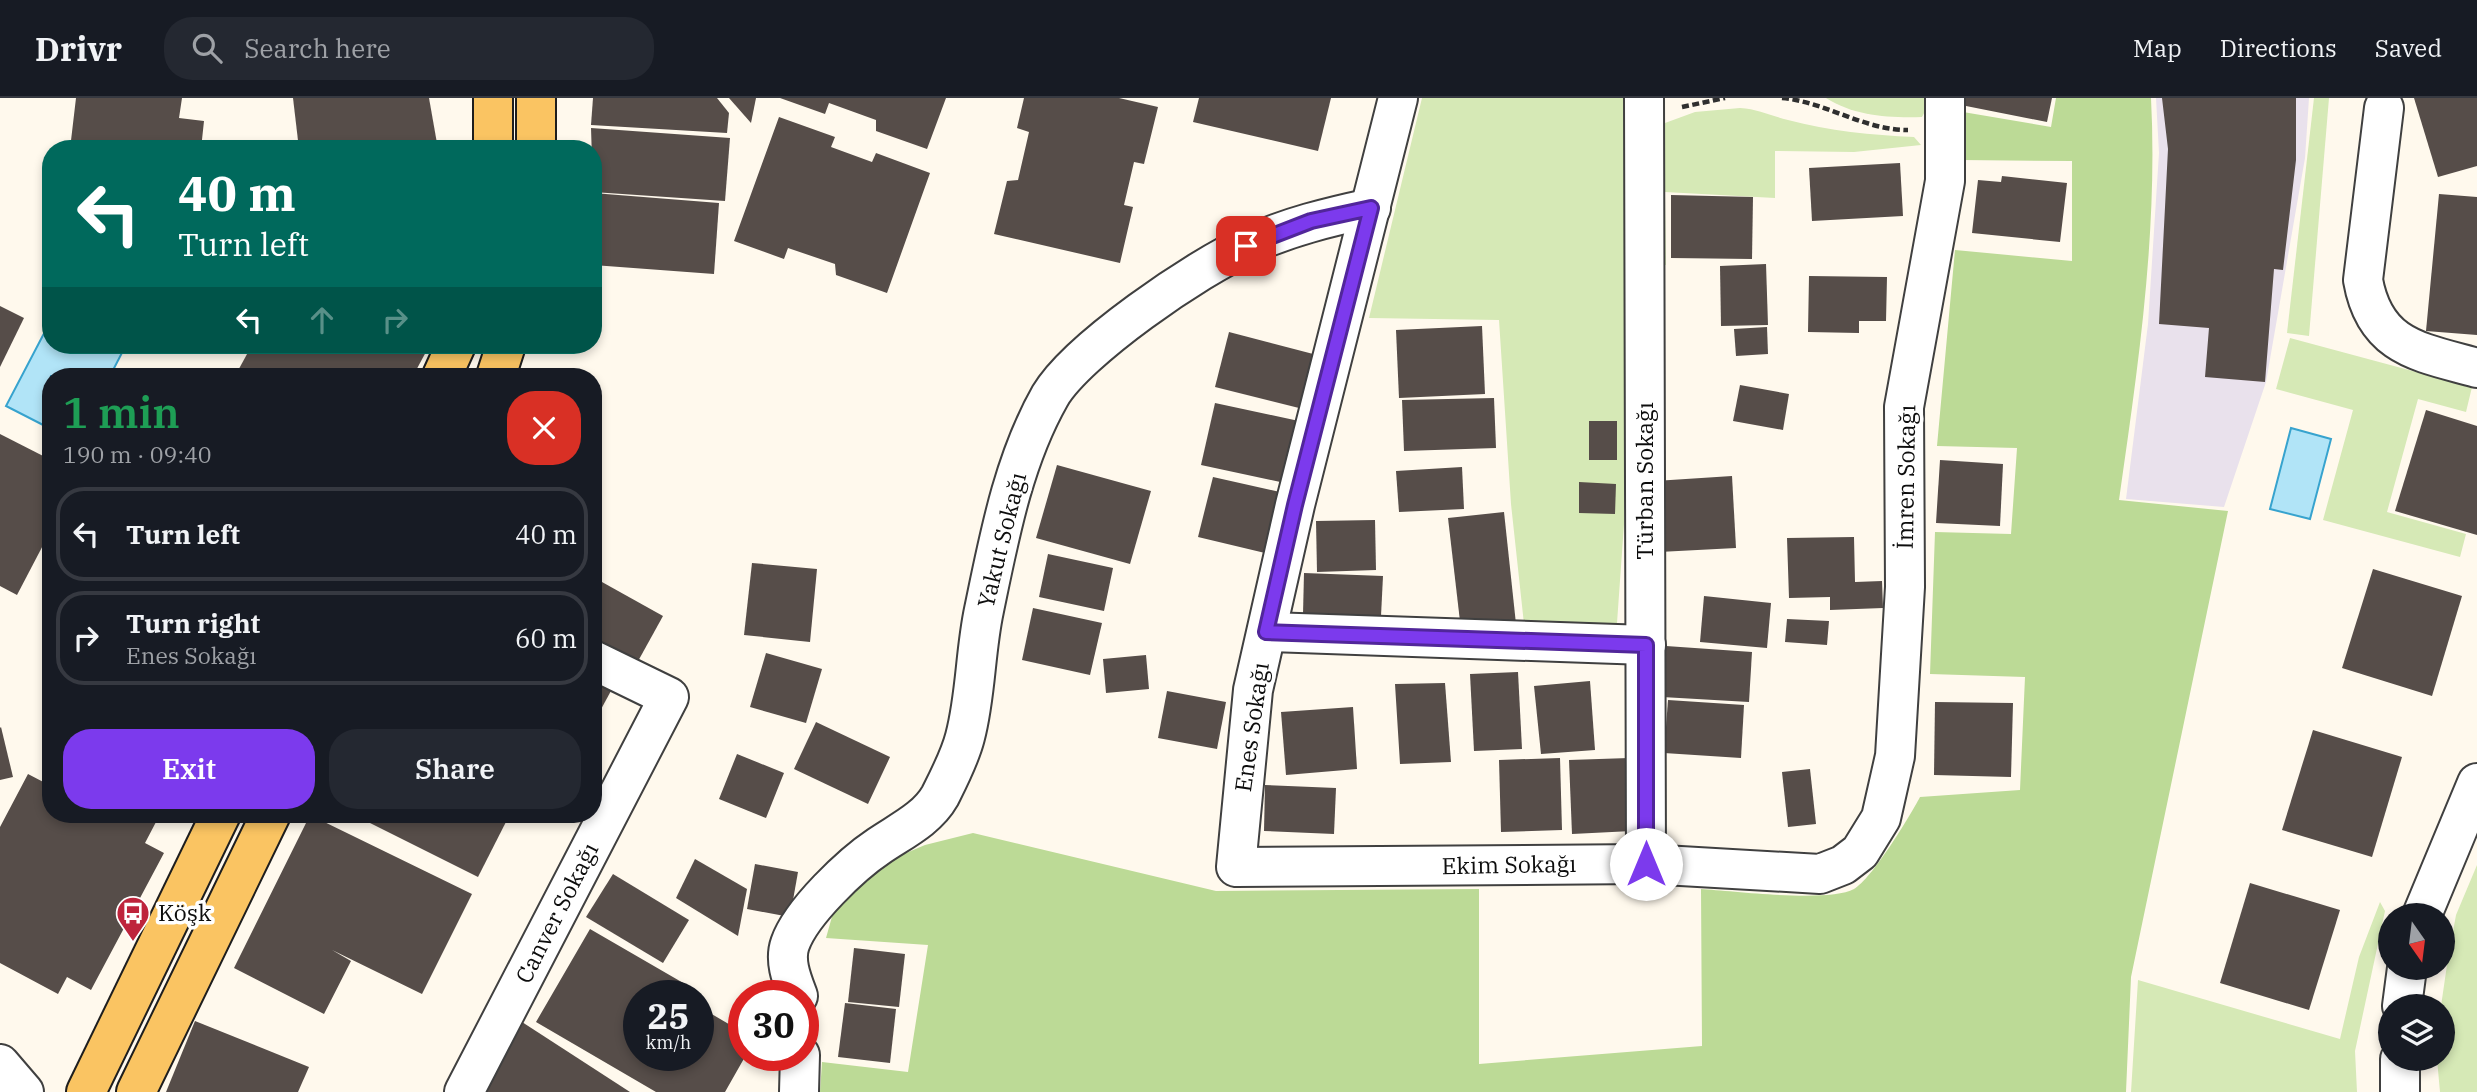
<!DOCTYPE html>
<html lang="en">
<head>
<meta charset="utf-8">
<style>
	:root { --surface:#171b24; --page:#242831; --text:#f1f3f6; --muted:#9ea1a6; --line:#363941; --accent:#7c3aed }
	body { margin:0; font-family:"IBM Plex Serif",serif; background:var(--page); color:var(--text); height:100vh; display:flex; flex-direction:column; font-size:26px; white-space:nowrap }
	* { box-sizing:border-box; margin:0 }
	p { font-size:23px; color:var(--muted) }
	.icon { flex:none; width:38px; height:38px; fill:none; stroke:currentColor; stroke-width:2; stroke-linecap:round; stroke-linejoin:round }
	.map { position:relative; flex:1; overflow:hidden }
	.details { position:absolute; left:42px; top:270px; width:560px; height:455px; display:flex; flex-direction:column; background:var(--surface); border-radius:28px; box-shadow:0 4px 10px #0003 }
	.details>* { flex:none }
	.hud { position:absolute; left:42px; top:42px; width:560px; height:214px; border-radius:28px; box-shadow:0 4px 10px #0003; background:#00695c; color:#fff; overflow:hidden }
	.needle { width:46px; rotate:166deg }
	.buttons { position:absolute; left:2378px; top:805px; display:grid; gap:14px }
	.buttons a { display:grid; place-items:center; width:77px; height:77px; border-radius:50%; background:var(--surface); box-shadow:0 4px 10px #0003; font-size:35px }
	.speed { position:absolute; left:623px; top:882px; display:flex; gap:14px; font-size:35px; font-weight:700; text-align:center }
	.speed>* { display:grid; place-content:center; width:91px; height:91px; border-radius:50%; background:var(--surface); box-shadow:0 4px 10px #0003; line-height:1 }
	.speed small { font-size:18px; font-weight:400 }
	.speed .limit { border:10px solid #d22; background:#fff; color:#111 }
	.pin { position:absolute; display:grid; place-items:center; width:60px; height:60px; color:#fff; margin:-30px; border-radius:14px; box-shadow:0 4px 10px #0006 }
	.me { position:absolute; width:77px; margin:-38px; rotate:0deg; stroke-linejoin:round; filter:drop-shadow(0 0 5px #0008) }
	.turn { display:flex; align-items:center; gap:24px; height:147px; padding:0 21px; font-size:32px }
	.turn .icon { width:91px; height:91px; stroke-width:2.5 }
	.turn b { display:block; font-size:49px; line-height:60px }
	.lanes { display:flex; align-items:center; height:66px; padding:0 21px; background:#0003; justify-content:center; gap:35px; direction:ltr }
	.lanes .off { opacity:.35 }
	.round { display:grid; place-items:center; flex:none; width:74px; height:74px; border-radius:28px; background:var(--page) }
	.summary { display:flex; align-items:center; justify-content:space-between; height:119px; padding:0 21px }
	h1 { font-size:42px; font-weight:600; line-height:52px; color:#1e9e55 }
	.action { display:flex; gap:14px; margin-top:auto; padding:14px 21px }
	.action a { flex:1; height:80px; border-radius:28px; background:var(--accent); color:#fff; font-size:28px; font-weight:600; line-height:80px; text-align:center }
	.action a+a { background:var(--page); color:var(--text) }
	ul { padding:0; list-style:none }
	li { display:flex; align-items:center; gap:21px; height:94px; margin:0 14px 10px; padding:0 7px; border:4px solid var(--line); border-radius:28px }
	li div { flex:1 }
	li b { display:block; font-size:26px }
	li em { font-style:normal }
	header { display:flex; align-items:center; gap:42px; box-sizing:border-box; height:98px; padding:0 35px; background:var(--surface); border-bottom:2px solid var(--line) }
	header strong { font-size:33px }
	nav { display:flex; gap:38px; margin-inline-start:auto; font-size:24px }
	.search { width:490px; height:63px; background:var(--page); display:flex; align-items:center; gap:18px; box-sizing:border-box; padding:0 24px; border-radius:28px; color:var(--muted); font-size:26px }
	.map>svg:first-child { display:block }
	.industrial { fill:#e9e1ec }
	.green { fill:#d6e9b6 }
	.forest { fill:#bcda96 }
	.water { fill:#b1e4f7; stroke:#37a3ce; stroke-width:2 }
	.building { fill:#564d49 }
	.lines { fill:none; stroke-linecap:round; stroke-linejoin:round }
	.minor-casing { stroke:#404040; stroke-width:42 }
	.major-casing { stroke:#1e1e1e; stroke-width:42 }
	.path { stroke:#2f2f2f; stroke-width:4.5; stroke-dasharray:7 3.5; stroke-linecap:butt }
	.minor { stroke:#fff; stroke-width:38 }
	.major { stroke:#fac462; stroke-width:38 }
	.route-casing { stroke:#51269a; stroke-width:18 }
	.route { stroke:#7c3aed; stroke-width:12 }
	.labels { text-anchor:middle; stroke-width:7; stroke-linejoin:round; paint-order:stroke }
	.street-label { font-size:23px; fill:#0d0d0d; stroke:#fff }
	.poi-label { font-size:23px; fill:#0d0d0d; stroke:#fff; text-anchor:start }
</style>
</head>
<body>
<header>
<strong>Drivr</strong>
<div class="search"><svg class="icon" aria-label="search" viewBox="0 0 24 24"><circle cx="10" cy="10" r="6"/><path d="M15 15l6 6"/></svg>Search here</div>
<nav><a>Map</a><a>Directions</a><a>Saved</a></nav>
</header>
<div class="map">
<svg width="2477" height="994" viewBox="0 0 2477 994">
	<rect width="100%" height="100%" fill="#fff9ed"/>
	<polygon class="industrial" points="2156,0 2309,0 2305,60 2266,284 2224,409 2126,401 2148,226 2159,55"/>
	<g class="green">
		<polygon points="1422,0 1627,0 1624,426 1617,525 1524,526 1511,406 1499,222 1369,220"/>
		<path d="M1826,0H1932L1922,19C1889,20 1854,18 1826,0Z"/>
		<polygon points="2314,0 2329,0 2309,238 2287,235"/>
		<path d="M1740,10C1758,11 1771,18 1788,22C1829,33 1872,37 1914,39L1921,47L1854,54L1775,53V100L1665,94L1666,167L1655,168L1658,55L1665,25L1695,14Z"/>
		<polygon points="2290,240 2472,289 2466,314 2418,301 2387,414 2466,436 2460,459 2323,422 2353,312 2276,291"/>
		<polygon points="2477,767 2477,994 2440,994 2437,961 2443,961 2441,908 2447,867 2456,817"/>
		<polygon points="2380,804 2385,813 2355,953 2357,994 2131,994 2138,882 2340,941 2359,859"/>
	</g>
	<path class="forest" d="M2056,0H2151C2158,135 2138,269 2119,402L2228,413L2131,879L2126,994H820L822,964L908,974L928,847L826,840L833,815L846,795L885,764L925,747L973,735L1216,793L1479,791V966L1702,948L1701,791C1734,793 1828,805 1854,791C1872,781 1910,718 1920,699L2020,692L2025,579L1930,576L1935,434L2011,436L2017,350L1937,348L1955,152L2072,163V63L1961,62L1963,14L2051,29Z"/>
	<g class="water">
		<polygon points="51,222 51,247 126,247 110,278 51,278 51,331 6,308"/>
		<polygon points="2291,330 2331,341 2310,421 2270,411"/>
	</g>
	<g class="building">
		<polygon points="76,0 182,0 179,20 204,23 201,51 70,51"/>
		<polygon points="293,0 429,0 438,51 299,51"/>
		<polygon points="593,0 717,0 729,15 727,35 591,27"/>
		<polygon points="729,0 756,0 751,25"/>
		<polygon points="780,0 946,0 927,51 876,33 876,22 829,5 825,16"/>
		<polygon points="1024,0 1119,0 1158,9 1144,66 1134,64 1124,107 1133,109 1120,165 994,136 1007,83 1018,82 1029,34 1017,30"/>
		<polygon points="1199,0 1331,0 1318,53 1193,24"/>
		<polygon points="1963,0 2052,0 2047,24 1961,7"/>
		<polygon points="2162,0 2296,0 2296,62 2283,172 2274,171 2265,284 2205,279 2209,230 2159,226 2168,51"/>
		<polygon points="2414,0 2477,0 2477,68 2438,79"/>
		<polygon points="779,19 835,39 831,49 872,64 876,55 930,75 887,195 836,177 835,166 788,150 784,161 734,143"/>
		<polygon points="591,30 730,40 725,103 593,94"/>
		<polygon points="1900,65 1903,118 1812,123 1809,70"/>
		<polygon points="2002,78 2067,85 2060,144 1972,135 1978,82 2001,84"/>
		<polygon points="593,95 719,105 714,176 593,167"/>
		<polygon points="2439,96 2477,99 2477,237 2426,233"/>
		<polygon points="1671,97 1753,99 1752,161 1671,160"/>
		<polygon points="1766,166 1768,227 1721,228 1720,168"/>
		<polygon points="1809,178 1887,179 1886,223 1859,223 1859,235 1808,234"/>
		<polygon points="0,208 24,220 0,269"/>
		<polygon points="1482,228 1485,296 1399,300 1396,232"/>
		<polygon points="1767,229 1768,256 1736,258 1734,231"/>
		<polygon points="1229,234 1317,257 1303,311 1215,289"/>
		<polygon points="252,247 417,247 427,252 413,278 235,278"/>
		<polygon points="1740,287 1789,296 1783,332 1733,323"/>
		<polygon points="1494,300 1496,350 1404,353 1402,302"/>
		<polygon points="1215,305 1299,323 1285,385 1201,367"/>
		<polygon points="2426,312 2477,328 2477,437 2395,413"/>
		<rect x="1589" y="323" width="28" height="39"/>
		<polygon points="0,336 51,362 51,432 17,497 0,488"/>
		<polygon points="1940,362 2003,366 2000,428 1936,425"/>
		<polygon points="1057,367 1151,393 1130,466 1036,440"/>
		<polygon points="1462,369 1464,411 1399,414 1396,373"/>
		<polygon points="1732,378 1736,450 1659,454 1655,383"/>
		<polygon points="1213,379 1280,394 1265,455 1198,439"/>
		<polygon points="1579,384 1616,386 1615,416 1579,415"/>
		<polygon points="1504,414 1516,526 1461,532 1448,420"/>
		<polygon points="1375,422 1376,472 1317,474 1316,423"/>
		<polygon points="1854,439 1855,484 1882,483 1883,510 1830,512 1830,499 1789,500 1787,440"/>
		<polygon points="1048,456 1113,470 1104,513 1039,499"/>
		<polygon points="752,465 817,471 810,544 744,537"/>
		<polygon points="2373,471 2462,498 2432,598 2342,570"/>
		<polygon points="1304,475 1383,478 1381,518 1303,516"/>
		<polygon points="593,479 663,518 637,565 593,540"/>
		<polygon points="1704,498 1771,505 1767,550 1700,544"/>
		<polygon points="1033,510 1102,525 1090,577 1022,562"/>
		<polygon points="1787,521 1829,523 1827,547 1785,544"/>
		<polygon points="1666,548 1752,554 1749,604 1662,599"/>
		<polygon points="766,555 822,571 806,625 750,609"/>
		<polygon points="1146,557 1149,591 1106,595 1103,561"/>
		<polygon points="1518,574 1522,651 1474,653 1470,576"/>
		<polygon points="593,580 612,591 593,626"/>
		<polygon points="1590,583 1595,652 1541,656 1534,588"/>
		<polygon points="1445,585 1451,664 1400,666 1395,586"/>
		<polygon points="1167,593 1226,604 1217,651 1158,640"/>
		<polygon points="1668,602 1744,607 1741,660 1664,655"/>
		<polygon points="1935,604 2013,605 2011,679 1934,677"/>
		<polygon points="1353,609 1357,671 1286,677 1281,614"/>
		<polygon points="816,624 890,659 868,706 794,671"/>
		<polygon points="1,629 13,679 0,682 0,630"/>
		<polygon points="2313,632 2402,659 2372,759 2282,732"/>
		<polygon points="737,656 784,675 766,720 719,701"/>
		<polygon points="1560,660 1562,732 1501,734 1499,662"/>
		<polygon points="1629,660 1632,733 1572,736 1569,662"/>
		<polygon points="1810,671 1816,726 1788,729 1782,674"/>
		<polygon points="28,676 51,688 51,716 140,716 156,724 145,745 164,755 91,892 67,879 58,896 0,865 0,729"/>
		<polygon points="1265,687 1336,690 1334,736 1264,733"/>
		<polygon points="352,716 510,716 478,779"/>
		<polygon points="310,717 472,796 422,896 332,852 351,863 324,916 234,870"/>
		<polygon points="695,761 747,791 738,838 676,800"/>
		<polygon points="755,766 798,774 790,819 747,811"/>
		<polygon points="613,776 689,822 663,865 586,819"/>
		<polygon points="2250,785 2340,812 2309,912 2220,885"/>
		<polygon points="590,831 685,886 678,898 639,898 639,957 698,957 698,908 744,935 744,957 746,957 725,994 656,994 536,924"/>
		<polygon points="854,850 905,856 899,909 848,904"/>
		<polygon points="845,905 896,911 890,965 838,959"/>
		<polygon points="195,923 309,969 298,994 166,994"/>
		<polygon points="522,924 630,994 477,994"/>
	</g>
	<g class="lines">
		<defs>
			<g id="minor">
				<polyline points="1398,0 1295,407 1253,592 1236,769 1646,766 1820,776 1843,767 1860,754 1881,720 1895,658 1905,489 1904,309 1945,83 1945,0"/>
				<polyline points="1644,0 1646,766"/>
				<path d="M2384,10L2363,182C2375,250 2420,254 2477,270"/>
				<polyline points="1267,534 1646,547"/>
				<polyline points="2422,817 2477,685"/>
				<path d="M798,898C792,882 784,863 790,846C801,814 852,766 879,748C901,733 927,721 940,698C949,680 960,659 965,639C976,598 975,554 984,512C999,440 1013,363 1050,298C1077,252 1198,169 1249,147C1288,129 1329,119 1371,110"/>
				<polyline points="2402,908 2407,870"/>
				<polyline points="0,966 24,994"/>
				<polyline points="464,994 669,599 593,562"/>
				<polyline points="799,994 800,957"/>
				<polyline points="2400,994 2400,961"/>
			</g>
			<g id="major">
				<polyline points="493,0 493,51"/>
				<polyline points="536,51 536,0"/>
				<polyline points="442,278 456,247"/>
				<polyline points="496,278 506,247"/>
				<polyline points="86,994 221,716"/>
				<polyline points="136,994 271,716"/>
			</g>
		</defs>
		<use href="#minor" class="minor-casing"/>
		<use href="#major" class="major-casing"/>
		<g class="path">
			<path d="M1782,0C1826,4 1863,32 1908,32"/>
			<polyline points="1682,9 1725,0"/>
		</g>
		<use href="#minor" class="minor"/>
		<use href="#major" class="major"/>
	</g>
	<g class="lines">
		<defs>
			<polyline id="route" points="1246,148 1311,123 1371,110 1295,407 1266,534 1646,547 1646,766"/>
		</defs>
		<use href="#route" class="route-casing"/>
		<use href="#route" class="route"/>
	</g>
	<defs>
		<symbol id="bus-pin" viewBox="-11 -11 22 30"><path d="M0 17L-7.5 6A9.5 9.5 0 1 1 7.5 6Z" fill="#be243c" stroke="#fff"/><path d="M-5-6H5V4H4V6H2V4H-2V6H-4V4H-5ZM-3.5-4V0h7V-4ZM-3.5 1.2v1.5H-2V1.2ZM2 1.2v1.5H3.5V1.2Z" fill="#fff"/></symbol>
	</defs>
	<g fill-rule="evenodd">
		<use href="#bus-pin" x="114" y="796" width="38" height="52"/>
	</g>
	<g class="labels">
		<g class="street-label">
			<text transform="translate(1906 379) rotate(-89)" y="8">İmren Sokağı</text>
			<text transform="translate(1645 383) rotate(-90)" y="8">Türban Sokağı</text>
			<text transform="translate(1002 442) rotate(-76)" y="8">Yakut Sokağı</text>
			<text transform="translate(1252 629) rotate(-82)" y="8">Enes Sokağı</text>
			<text transform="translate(1509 767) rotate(-1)" y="8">Ekim Sokağı</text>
			<text transform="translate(557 815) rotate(-63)" y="8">Canver Sokağı</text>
		</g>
		<g class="poi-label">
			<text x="158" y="823">Köşk</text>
		</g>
	</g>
</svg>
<div class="buttons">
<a><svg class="needle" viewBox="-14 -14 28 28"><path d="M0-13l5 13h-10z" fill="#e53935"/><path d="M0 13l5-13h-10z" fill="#9ea1a6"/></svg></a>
<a><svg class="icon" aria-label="layers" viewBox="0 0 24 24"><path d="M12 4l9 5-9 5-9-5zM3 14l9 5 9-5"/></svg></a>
</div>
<div class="speed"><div>25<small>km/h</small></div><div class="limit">30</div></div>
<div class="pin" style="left:1246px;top:148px;background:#d93025"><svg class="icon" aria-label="arrive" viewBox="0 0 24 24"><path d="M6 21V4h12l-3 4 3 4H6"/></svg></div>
<svg class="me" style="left:1646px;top:766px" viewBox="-20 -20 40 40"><circle r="19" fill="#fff"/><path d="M0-13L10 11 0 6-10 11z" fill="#7c3aed"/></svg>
<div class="hud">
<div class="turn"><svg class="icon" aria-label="left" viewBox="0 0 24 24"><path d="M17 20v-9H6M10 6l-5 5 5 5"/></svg><div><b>40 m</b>Turn left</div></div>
<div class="lanes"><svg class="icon" aria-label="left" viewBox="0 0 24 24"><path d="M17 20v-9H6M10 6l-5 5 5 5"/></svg><svg class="icon off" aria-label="ahead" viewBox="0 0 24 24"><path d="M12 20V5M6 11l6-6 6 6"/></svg><svg class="icon off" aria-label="right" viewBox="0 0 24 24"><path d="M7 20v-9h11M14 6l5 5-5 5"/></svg></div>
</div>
<section class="details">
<div class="summary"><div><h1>1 min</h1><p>190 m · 09:40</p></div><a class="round" style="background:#d93025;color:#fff"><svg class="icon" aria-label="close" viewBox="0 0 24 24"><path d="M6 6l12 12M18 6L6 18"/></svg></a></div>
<ul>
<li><svg class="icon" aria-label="left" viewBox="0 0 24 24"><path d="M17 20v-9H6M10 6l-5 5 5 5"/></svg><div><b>Turn left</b></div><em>40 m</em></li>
<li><svg class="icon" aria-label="right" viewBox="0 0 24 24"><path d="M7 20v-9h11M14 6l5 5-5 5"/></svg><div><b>Turn right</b><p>Enes Sokağı</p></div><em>60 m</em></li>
</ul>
<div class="action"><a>Exit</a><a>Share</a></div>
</section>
</div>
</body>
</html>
